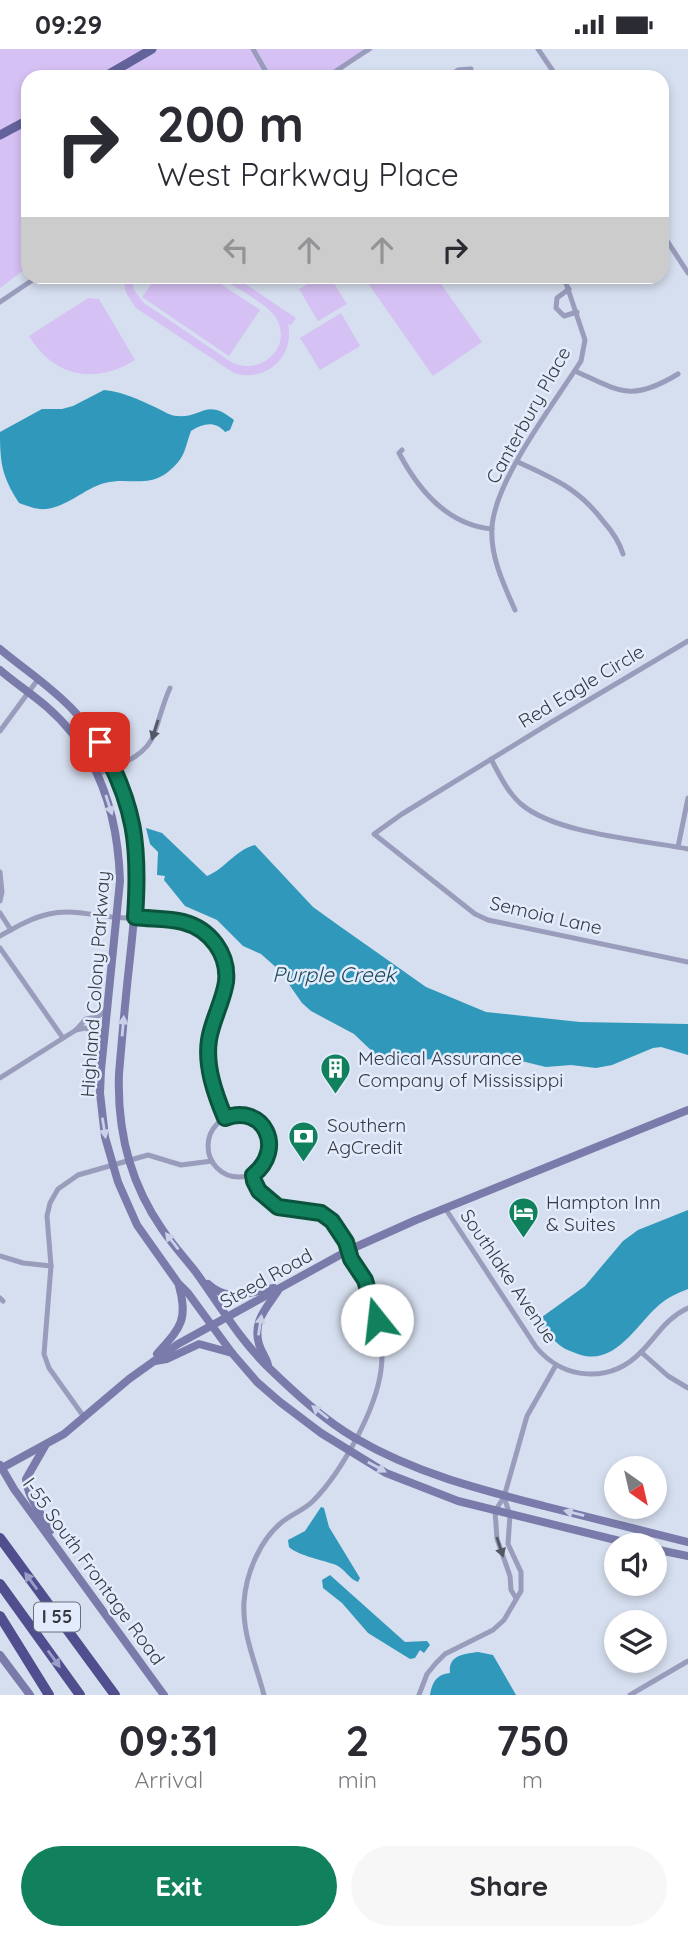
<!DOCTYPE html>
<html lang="en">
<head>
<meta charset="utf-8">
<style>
	:root { --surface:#fff; --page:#f7f7f7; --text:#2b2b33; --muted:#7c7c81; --accent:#10805d }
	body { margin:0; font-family:Quicksand,sans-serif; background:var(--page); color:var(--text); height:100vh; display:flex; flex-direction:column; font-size:26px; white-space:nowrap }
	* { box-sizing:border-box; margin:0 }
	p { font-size:23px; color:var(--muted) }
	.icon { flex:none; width:38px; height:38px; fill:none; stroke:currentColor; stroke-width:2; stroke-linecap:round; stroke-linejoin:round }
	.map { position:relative; height:1646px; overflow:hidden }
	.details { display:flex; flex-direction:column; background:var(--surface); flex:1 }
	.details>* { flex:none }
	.banner { position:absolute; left:21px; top:21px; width:648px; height:214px; border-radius:21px; box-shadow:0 4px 10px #0003; background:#fff; color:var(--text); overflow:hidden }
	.needle { width:46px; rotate:146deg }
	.tools { position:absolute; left:604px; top:1407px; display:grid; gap:14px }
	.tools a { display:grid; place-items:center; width:63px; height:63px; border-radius:50%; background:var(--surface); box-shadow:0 4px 10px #0003; font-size:35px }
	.pin { position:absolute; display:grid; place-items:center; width:60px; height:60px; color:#fff; margin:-30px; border-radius:14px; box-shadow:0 4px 10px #0006 }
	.me { position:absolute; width:77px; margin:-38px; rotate:344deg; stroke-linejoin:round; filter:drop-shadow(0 0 5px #0008) }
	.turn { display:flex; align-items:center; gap:24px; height:147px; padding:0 21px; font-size:32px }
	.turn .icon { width:91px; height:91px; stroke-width:2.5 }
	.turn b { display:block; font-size:49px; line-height:60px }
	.lanes { display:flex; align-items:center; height:66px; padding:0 21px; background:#0003; justify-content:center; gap:35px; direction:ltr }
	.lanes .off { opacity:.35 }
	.eta { display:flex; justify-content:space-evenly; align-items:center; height:119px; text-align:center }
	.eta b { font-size:42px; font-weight:700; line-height:49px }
	.action { display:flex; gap:14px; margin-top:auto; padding:14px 21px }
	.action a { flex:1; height:80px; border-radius:42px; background:var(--accent); color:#fff; font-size:28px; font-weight:700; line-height:80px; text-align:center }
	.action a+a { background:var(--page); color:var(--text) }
	.status { display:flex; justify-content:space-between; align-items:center; height:49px; padding:0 35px; background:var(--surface); direction:ltr }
	.status svg { height:19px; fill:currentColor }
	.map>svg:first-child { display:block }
	.green { fill:#d5c1f3 }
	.water { fill:#3098ba }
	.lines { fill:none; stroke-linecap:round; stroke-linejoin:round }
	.street { stroke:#9a9cbc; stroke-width:5 }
	.secondary { stroke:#7a7baa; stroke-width:8 }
	.primary { stroke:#63639c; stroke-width:9 }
	.highway { stroke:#514e8f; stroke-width:10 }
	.oneway { fill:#545765 }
	.oneway2 { fill:#c9d0e8 }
	.oneway3 { fill:#9a9dc6 }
	.route-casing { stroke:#0a533c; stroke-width:18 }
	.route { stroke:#10805d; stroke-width:12 }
	.labels { text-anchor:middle; stroke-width:5; stroke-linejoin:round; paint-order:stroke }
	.shield { fill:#e3ecfc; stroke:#6a6f78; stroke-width:2 }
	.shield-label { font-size:18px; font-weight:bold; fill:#363940 }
	.street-label { font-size:19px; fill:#363940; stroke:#e3ecfc }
	.poi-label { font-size:19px; fill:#363940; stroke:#e3ecfc; text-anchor:start }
	.water-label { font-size:21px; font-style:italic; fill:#1c4756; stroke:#e3ecfc }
</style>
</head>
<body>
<div class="status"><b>09:29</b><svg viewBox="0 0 49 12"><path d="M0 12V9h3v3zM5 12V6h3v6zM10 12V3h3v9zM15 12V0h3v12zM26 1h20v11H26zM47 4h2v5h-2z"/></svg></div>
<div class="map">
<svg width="688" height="1646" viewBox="0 0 688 1646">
	<rect width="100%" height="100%" fill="#d6dfef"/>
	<g class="green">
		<polygon points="0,0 375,0 327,28 28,28 28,218 0,239"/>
		<path d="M123,228H132L134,241L144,254L231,313C259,328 294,299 276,269C267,254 234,238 219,228H235L296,269L291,276L288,275C295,308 266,334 234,324L136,259L126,244Z"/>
		<polygon points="156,228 210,228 260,261 229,307 142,248"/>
		<polygon points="320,228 330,228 347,255 318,272 299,240"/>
		<polygon points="368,228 436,228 482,293 433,327 365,230"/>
		<path d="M88,249L99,250L135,311C94,336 54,328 29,287Z"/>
		<polygon points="341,264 360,297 320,321 300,289"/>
	</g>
	<g class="water">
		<path d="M104,341C124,343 139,351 157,359C163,362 171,367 177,367C203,369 206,348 234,371L230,381L225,383C215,372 204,374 191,382C184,401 186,408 168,423C148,439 126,428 105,434C85,439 67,458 46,460C37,461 27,457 19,454C2,427 0,415 0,383L42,360H62L73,357Z"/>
		<path d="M146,779L162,784L207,827C225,820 235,801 255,796L313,858L338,876L426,938L486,963L580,973L688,975V1006L661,998L653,999L612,1016L596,1019L571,1016L546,1018L509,1009L388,1011L375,1005L354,985L311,962L302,954L279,921L261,905L243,897L217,871L185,857L164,831L165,827L157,826L158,803L150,795Z"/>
		<path d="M688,1161V1240C678,1244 668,1248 659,1256C637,1275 616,1316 581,1306C569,1302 561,1299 553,1290C547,1283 538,1279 542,1268L585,1237L623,1192L638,1181Z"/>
		<path d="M321,1458L324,1459L329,1478L360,1529L358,1533C349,1530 345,1520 336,1516C323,1511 299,1507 289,1498L288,1491L305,1482Z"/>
		<polygon points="330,1526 405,1593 427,1592 430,1596 424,1604 420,1601 415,1609 410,1610 368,1584 342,1554 323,1539 322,1531"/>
		<path d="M478,1603L493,1606L516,1646H430C432,1633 437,1625 450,1624C448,1606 464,1605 478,1603Z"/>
	</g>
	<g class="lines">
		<g class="street">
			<polyline points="253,0 269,28"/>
			<polyline points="538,0 557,28"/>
			<polyline points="327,28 369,0"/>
			<polyline points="449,28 458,21 471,20"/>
			<polyline points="662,184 688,224"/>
			<polyline points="569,240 557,249 556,259 564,267 577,263"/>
			<polyline points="0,253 37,228"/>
			<path d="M575,322C621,343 632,353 678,325"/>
			<path d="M402,401L399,404C419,442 448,476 492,480"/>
			<path d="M518,413C554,430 578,439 603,472C612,482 619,492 623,505"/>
			<path d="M515,561C503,534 490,507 492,478C495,431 555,353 581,312L585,291L564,228"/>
			<polyline points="688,592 550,674 402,765 374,785 475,865 488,871 688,913"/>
			<polyline points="0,682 39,629"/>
			<path d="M491,710C499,725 508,744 521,755C556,785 642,791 688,800"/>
			<path d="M98,725C118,716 146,708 154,685C160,669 163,654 170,639"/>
			<polyline points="678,798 688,749"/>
			<polyline points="0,823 2,843 0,852"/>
			<polyline points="0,864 11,881"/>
			<path d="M0,887C16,878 31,869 49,865C70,860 91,866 112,868C152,872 213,862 226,914C232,940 212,967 209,992C205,1018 215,1045 225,1069"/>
			<polyline points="0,899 63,989"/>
			<polyline points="76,981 85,979 104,987"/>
			<polyline points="0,1029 76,981 86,970 97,968 107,961"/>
			<circle cx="239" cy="1097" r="31"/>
			<path d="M253,1126C257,1172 306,1152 329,1169C343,1180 345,1196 351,1210C355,1218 362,1225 365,1233C377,1258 385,1293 381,1321C376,1361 341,1424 313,1452C304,1461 292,1465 282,1473C260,1491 246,1524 244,1553C242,1585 256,1615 264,1646"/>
			<path d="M445,1159L536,1298C563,1331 610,1335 641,1303C657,1287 666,1269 688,1259"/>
			<polyline points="0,1207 23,1214 51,1217"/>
			<polyline points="0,1249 3,1252"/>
			<polyline points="641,1303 668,1327 688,1339"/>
			<polyline points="84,1368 49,1319 44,1305 51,1217 47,1167 50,1154 58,1140 78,1126 148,1106 181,1116 212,1112"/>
			<polyline points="516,1549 511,1541 510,1527 497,1490 495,1462 504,1448 527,1367 556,1316"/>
			<polyline points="419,1646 427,1625 436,1614 445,1605 493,1581 504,1571 521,1542 521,1523 508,1495 510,1466 504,1448"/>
			<polyline points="630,1646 688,1612"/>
		</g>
		<g class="secondary">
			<path d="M0,600C25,621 52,638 74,662C148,741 140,819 129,918C125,954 122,989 119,1025C117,1081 130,1134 162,1180C172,1195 184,1208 195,1222C219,1255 239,1290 269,1319C295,1344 324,1371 355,1389C415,1424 478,1440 544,1457C592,1469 640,1481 688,1493"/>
			<path d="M0,621C15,634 32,645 47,658C99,703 118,766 120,832L101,1021L100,1044L105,1088L118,1133L137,1176L178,1234L188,1244L232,1304L257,1333L280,1353L321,1384L386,1424L458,1452L636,1496"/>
			<path d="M208,1235C229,1255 251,1242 274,1239"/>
			<path d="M157,1305C179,1280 189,1272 179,1237"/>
			<polyline points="155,1312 167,1310 199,1295 232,1304"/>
			<path d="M268,1316C266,1308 261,1303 259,1295C252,1271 268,1258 279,1240"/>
			<path d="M45,1397L26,1430C28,1450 42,1464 50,1482"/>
			<polyline points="0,1416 14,1440 164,1646"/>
			<polyline points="0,1420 64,1385 129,1330 178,1295 349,1201 416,1171 688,1061"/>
			<polyline points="654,1500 688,1507"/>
			<polyline points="0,1606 30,1646"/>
		</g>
		<g class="primary">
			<polyline points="104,28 152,0"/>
			<polyline points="0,86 28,71"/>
		</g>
		<g class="highway">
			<polyline points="0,1489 115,1646"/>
			<polyline points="0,1535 80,1646"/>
			<polyline points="0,1567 49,1646"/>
		</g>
	</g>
	<defs><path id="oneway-solid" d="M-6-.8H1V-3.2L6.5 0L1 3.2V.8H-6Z" transform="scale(1.75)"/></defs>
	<g class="oneway">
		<use href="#oneway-solid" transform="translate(155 681) rotate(107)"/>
		<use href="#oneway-solid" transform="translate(500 1498) rotate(72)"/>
	</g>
	<g class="oneway2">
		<use href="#oneway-solid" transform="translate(109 756) rotate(72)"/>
		<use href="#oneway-solid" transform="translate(123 977) rotate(-85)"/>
		<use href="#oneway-solid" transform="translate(104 1079) rotate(81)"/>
		<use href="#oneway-solid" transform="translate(172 1192) rotate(-128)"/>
		<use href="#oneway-solid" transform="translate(260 1276) rotate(-81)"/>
		<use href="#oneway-solid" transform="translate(320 1363) rotate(-142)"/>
		<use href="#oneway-solid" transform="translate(377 1418) rotate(29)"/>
		<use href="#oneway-solid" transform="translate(574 1464) rotate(-166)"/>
	</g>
	<g class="oneway3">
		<use href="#oneway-solid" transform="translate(31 1532) rotate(-126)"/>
		<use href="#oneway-solid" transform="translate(54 1610) rotate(54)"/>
	</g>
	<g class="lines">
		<defs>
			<path id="route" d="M100,693C135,757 140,796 135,868C150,870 168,869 183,873C210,880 229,905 226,933C223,953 212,971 209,991C205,1017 215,1045 225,1069C264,1054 286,1100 253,1126L254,1132L259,1142L278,1158L321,1164L332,1172L346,1193L351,1210L365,1231L377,1271"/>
		</defs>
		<use href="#route" class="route-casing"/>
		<use href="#route" class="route"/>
	</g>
	<defs>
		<symbol id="building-pin" viewBox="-11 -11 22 30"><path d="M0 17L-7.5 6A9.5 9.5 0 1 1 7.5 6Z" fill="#10805d" stroke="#e3ecfc"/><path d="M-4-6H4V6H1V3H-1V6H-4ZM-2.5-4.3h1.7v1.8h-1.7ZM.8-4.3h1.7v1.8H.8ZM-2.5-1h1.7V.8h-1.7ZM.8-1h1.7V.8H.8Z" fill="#fff"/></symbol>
		<symbol id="bank-pin" viewBox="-11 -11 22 30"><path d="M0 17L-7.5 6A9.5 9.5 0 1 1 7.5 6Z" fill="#10805d" stroke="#e3ecfc"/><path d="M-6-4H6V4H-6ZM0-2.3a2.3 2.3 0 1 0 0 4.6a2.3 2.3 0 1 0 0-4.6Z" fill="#fff"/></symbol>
		<symbol id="hotel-pin" viewBox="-11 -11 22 30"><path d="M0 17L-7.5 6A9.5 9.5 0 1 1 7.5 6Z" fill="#10805d" stroke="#e3ecfc"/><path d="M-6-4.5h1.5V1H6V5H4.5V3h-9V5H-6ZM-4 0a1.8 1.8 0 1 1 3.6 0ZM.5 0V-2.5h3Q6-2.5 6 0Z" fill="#fff"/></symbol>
	</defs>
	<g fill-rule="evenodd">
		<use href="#building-pin" x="318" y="1002" width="35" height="47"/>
		<use href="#bank-pin" x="286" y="1070" width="35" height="47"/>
		<use href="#hotel-pin" x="506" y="1146" width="35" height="47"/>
	</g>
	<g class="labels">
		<rect class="shield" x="34" y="1553.5" width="46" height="29" rx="5"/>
		<g class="shield-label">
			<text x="57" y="1574">I 55</text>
		</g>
		<g class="street-label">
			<text transform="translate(528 366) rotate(-61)" y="7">Canterbury Place</text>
			<text transform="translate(581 637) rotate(-31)" y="7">Red Eagle Circle</text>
			<text transform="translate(546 866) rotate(13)" y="7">Semoia Lane</text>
			<text transform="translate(95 935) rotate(-86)" y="7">Highland Colony Parkway</text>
			<text transform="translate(509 1227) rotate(56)" y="7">Southlake Avenue</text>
			<text transform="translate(266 1229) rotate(-29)" y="7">Steed Road</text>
			<text transform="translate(94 1522) rotate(54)" y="7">I-55 South Frontage Road</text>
		</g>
		<g class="poi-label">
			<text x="358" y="1016">Medical Assurance<tspan x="358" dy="22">Company of Mississippi</tspan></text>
			<text x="327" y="1083">Southern<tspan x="327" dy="22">AgCredit</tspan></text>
			<text x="546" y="1160">Hampton Inn<tspan x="546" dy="22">&amp; Suites</tspan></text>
		</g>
		<g class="water-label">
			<text x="334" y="933">Purple Creek</text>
		</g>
	</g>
</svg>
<div class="tools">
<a><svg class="needle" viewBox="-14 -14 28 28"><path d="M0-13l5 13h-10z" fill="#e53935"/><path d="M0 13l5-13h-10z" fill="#7c7c81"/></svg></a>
<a><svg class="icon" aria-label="sound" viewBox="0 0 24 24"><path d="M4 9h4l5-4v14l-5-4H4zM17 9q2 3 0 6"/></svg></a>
<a><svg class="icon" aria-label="layers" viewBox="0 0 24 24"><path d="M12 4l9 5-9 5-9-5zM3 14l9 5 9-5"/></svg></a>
</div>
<div class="pin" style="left:100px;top:693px;background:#d93025"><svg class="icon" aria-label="arrive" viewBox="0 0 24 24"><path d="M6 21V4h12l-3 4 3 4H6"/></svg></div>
<svg class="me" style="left:377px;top:1271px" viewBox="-20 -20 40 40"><circle r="19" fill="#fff"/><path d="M0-13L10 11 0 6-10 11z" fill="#10805d"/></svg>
<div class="banner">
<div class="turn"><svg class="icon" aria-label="right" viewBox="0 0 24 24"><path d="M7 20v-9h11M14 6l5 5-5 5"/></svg><div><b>200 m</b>West Parkway Place</div></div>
<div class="lanes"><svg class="icon off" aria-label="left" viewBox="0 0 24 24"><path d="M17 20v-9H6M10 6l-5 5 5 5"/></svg><svg class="icon off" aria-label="ahead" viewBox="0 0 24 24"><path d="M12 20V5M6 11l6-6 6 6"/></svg><svg class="icon off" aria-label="ahead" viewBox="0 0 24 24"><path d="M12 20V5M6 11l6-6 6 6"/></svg><svg class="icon" aria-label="right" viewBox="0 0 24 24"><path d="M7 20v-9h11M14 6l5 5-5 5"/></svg></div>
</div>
</div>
<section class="details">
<div class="eta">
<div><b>09:31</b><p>Arrival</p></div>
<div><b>2</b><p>min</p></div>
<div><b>750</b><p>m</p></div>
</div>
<div class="action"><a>Exit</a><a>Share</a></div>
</section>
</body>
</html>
